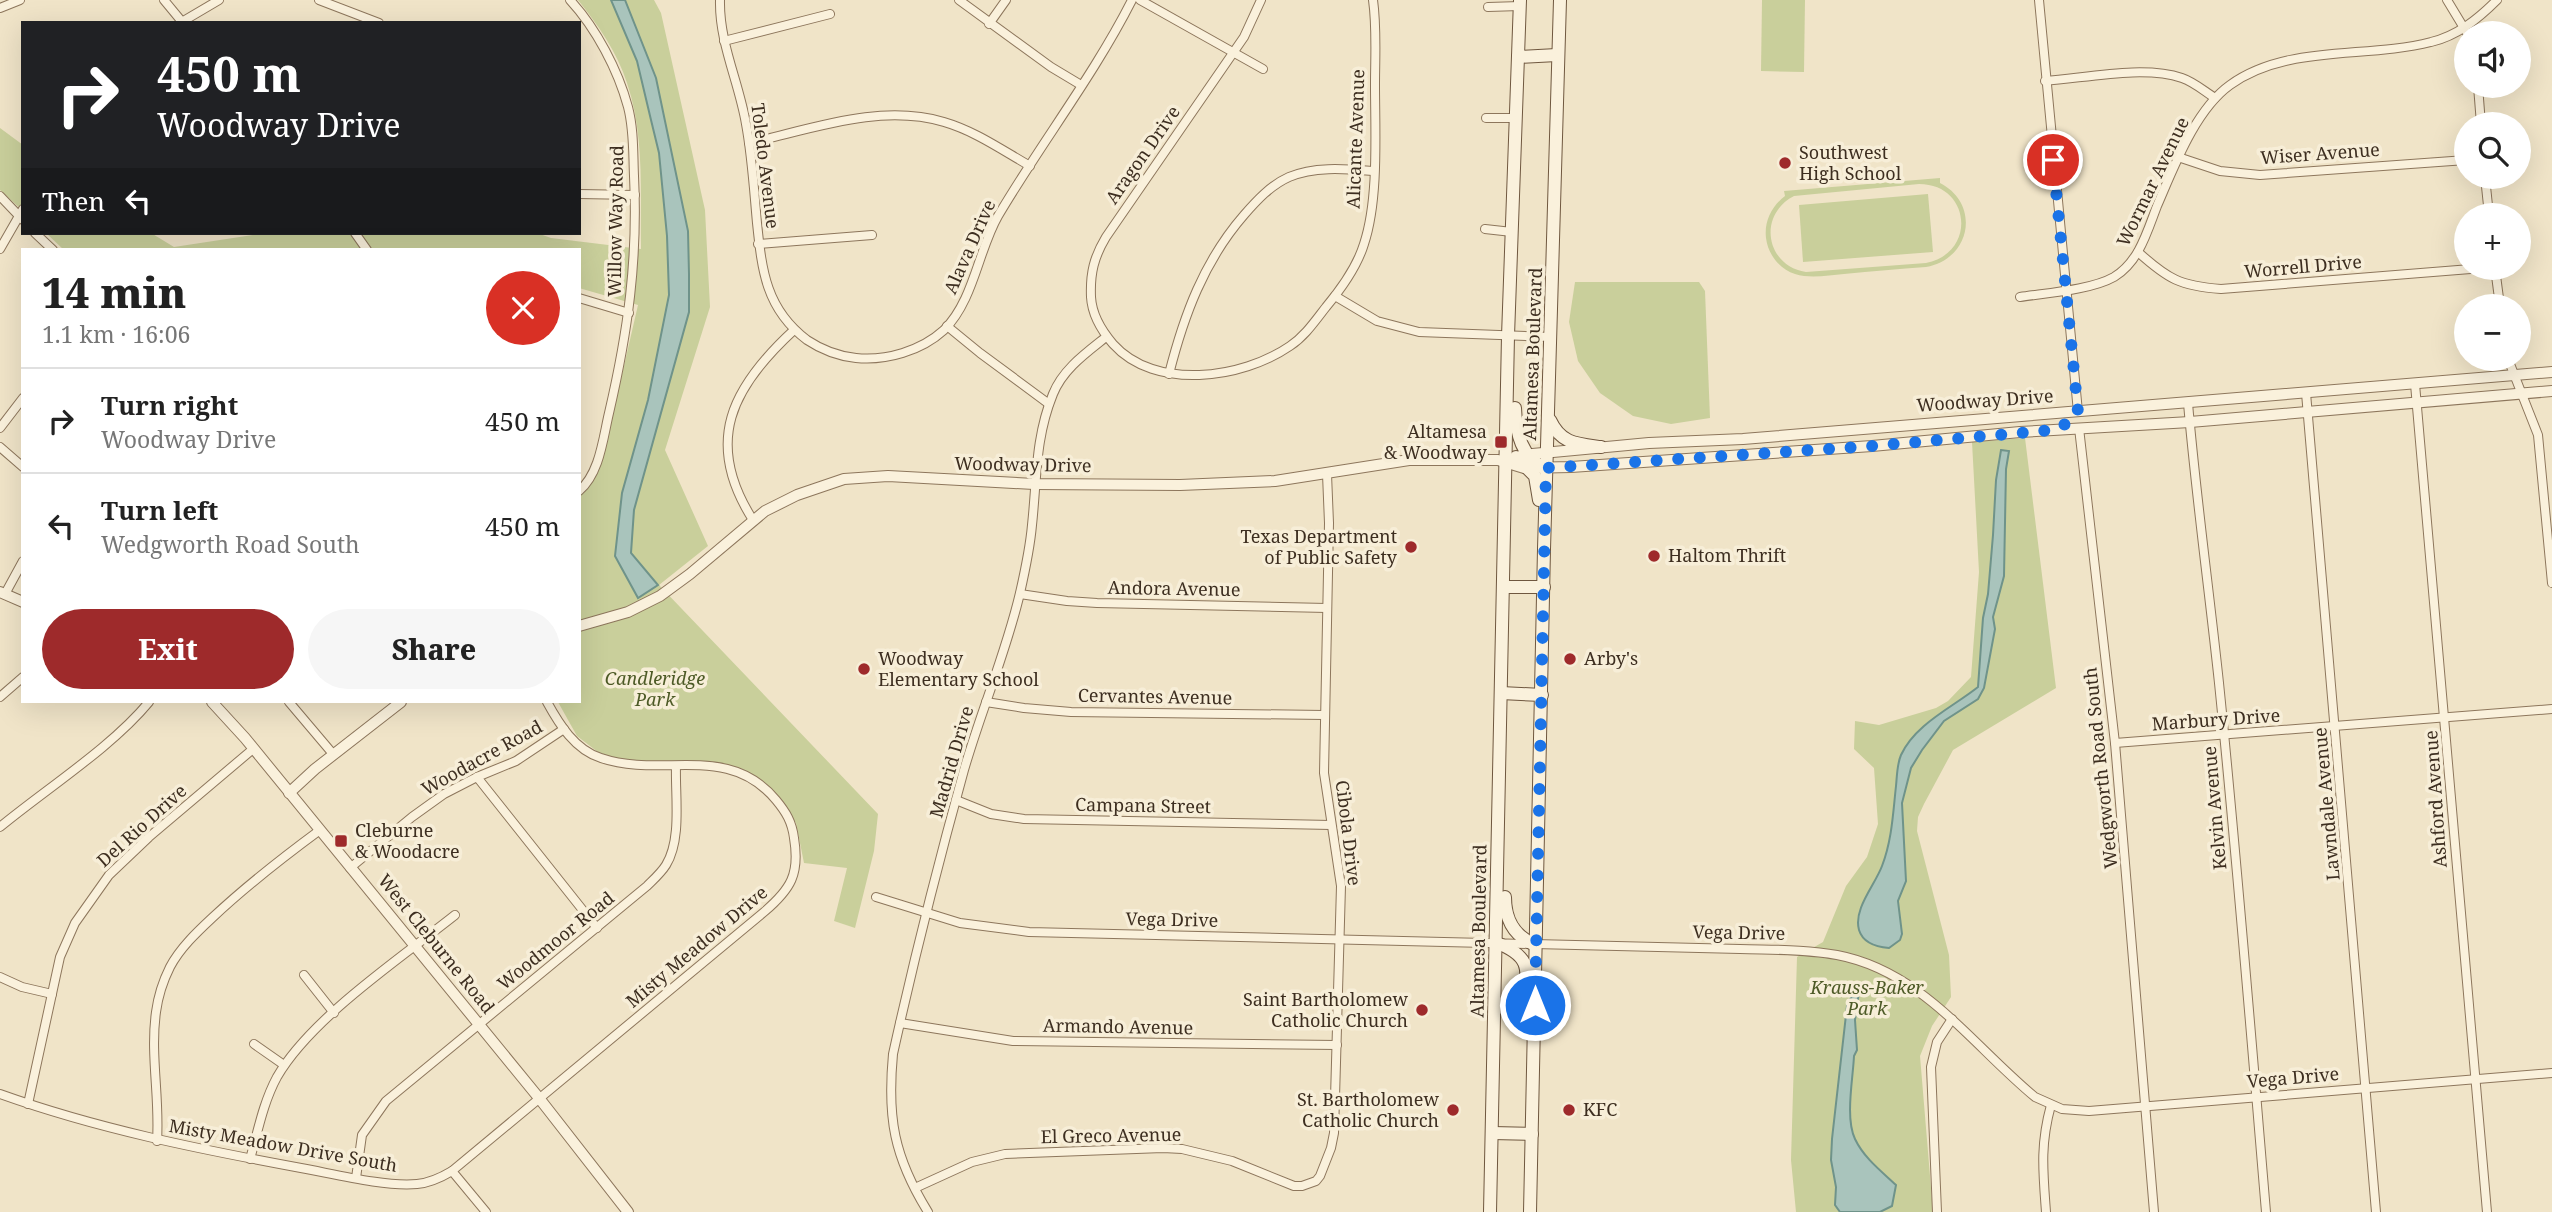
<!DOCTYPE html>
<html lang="en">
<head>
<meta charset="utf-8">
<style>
	:root { --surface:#fff; --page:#f6f6f6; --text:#222; --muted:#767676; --line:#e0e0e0; --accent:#9e2a2b }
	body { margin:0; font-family:"Noto Serif",serif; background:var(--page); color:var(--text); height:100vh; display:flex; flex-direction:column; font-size:26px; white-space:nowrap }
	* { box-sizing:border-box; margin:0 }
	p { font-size:23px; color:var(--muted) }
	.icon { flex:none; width:38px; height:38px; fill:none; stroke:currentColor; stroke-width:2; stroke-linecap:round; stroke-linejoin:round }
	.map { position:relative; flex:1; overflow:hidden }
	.sheet { position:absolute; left:21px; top:248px; width:560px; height:455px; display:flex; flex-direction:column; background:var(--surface); border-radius:0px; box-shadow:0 7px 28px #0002 }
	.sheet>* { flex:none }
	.guide { position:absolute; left:21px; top:21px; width:560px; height:214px; border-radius:0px; box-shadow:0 7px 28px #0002; background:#202124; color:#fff; overflow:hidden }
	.buttons { position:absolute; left:2454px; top:21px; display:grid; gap:14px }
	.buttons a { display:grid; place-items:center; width:77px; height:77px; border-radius:50%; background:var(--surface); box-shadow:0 7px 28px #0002; font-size:35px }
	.pin { position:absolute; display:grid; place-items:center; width:60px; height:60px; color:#fff; margin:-30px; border:4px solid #fff; border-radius:50%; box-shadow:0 2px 7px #0007 }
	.me { position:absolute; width:77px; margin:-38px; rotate:0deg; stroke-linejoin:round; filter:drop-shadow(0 0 5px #0008) }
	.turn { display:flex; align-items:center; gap:24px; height:147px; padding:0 21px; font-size:32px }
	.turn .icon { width:91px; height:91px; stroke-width:2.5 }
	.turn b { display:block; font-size:49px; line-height:60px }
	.then { display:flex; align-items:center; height:66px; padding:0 21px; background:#0003; gap:14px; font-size:26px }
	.round { display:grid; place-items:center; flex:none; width:74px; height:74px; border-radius:37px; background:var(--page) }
	.head { display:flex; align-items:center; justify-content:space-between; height:119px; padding:0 21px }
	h1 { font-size:42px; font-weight:800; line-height:52px }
	.action { display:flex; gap:14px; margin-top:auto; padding:14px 21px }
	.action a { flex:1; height:80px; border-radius:42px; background:var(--accent); color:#fff; font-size:28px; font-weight:800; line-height:80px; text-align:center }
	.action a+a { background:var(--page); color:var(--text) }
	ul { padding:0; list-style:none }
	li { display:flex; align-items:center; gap:21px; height:105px; padding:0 21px; border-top:2px solid var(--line) }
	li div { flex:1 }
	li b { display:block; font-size:26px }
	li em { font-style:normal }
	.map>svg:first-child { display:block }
	.green { fill:#c9cf9b; fill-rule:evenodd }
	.water { fill:#a9c4bc; stroke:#6f938a; stroke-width:2 }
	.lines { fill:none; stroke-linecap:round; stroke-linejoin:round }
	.minor-casing { stroke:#8d765c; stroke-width:10 }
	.tertiary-casing { stroke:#8d765c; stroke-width:12 }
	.secondary-casing { stroke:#6f573f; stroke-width:14 }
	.minor { stroke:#faf1dc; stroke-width:8 }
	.tertiary { stroke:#faf1dc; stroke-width:10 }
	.secondary { stroke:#faf1dc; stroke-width:12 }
	.route { stroke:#1a73e8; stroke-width:12; stroke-dasharray:0 21.6 }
	.poi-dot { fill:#9e2a2b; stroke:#f7eed8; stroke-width:2.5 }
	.labels { text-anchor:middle; stroke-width:7; stroke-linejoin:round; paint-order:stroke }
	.street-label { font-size:18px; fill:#3d2e20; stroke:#f7eed8 }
	.poi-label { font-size:18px; fill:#3d2e20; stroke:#f7eed8; text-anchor:start }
	.park-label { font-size:18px; font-style:italic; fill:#4d5a26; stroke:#f7eed8 }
</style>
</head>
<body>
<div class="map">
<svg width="2552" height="1212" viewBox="0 0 2552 1212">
	<rect width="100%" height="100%" fill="#f0e4c8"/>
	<g class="green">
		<path d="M578,0H654L661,13L705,210L710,307L665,450L708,546L659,585L878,814L874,851L855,928L834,921L847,868L804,863L796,823L763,782L725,765L626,763L603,756L577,736L558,702H579V488L605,448L638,305L579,288V250H64L46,233H151L174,247L265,233H537L551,238L641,249C640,194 645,136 627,83C617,52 598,25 578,0Z"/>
		<polygon points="1762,0 1805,0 1804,72 1761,71"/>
		<polygon points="0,128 23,145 23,211 0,190"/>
		<path d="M1940,178V183C1981,204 1971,259 1926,267C1899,269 1872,271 1844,274C1829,275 1811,279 1795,274C1780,269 1768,255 1766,238C1764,221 1772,206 1785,196L1784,191ZM1919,184C1971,184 1977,253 1926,263L1806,272C1766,266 1757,215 1794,196Z"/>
		<polygon points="1928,194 1933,252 1803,262 1799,205"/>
		<polygon points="1575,282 1699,282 1705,291 1710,418 1671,424 1633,416 1600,393 1578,361 1569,322"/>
		<polygon points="2025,438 2056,688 1953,750 1924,804 1918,817 1917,831 1949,955 1951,997 1932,1026 1920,1056 1933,1212 1796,1212 1791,1160 1797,957 1823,942 1846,886 1867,857 1878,824 1874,768 1854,749 1855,721 1879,725 1936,708 1948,701 1971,677 1979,572 1972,442"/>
	</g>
	<g class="water">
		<polygon points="611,0 625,0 656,78 688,231 689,274 689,312 634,510 631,553 658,585 638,598 615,556 622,493 648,400 669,295 667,236 659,153 651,120 637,61"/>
		<path d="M2001,450L2009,451L2006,469L2004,576L1993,617L1995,629L1984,688L1978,699L1944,721L1922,750L1911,768L1902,803L1906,881L1898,901L1902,934L1900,940L1889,948C1877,947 1863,943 1859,930C1853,909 1875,885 1882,866C1892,840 1893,813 1896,786C1897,776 1897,764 1901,755C1915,724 1953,707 1978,687L1983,618L1988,594L1993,535L1996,480Z"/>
		<path d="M1854,991L1859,992L1855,1020L1857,1050L1854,1056C1853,1079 1845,1118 1855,1139C1864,1158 1881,1171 1896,1185L1892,1206L1880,1212H1840L1835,1205L1836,1187L1831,1160L1832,1139L1847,1006Z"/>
	</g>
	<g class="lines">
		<defs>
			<g id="minor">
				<polyline points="164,0 183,23"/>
				<polyline points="319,0 379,23"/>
				<path d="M570,0C596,28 618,70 628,107C634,130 633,153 634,176C638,260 628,331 609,413C603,438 600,473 579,491"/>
				<path d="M720,0C719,43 739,82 746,124C752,156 754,190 757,223C762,271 766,309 807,340C822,350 837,356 856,358C886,361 921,351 944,330C974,300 978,251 998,216C1041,143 1094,75 1132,0"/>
				<polyline points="959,0 1051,67 1081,85"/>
				<polyline points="1140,0 1263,69"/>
				<path d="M1261,0L1244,37L1106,237C1094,257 1090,273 1091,297C1092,315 1101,330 1113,344C1155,391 1242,379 1290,346C1305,336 1315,321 1326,307C1341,289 1357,267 1364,244C1379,199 1375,132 1375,85C1375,57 1377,28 1373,0"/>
				<polyline points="2039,0 2078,412"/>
				<polyline points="2447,0 2467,33"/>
				<polyline points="1488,7 1520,6"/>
				<polyline points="0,8 20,0"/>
				<polyline points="180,23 219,0"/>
				<polyline points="989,24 1006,0"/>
				<polyline points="724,41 830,14"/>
				<path d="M2045,81C2086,78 2143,65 2182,78C2194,82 2204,91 2215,98"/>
				<polyline points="2478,86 2481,124"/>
				<polyline points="1486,118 1516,118"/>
				<path d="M749,143C812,129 880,103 944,122C975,131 1002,150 1030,166"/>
				<polyline points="2178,157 2220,171 2260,175 2466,160"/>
				<polyline points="2485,177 2489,215"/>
				<polyline points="579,194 635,195"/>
				<polyline points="0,196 23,220"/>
				<polyline points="1485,229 1512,232"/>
				<polyline points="35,233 53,250"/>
				<polyline points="355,233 367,250"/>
				<polyline points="758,244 872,235"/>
				<polyline points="0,249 23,209"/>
				<path d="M2138,252C2168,279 2180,286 2221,289L2483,268"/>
				<polyline points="2495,268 2500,306"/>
				<polyline points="1335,296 1377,321 1419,332 1551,337"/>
				<path d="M2020,297C2046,293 2091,290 2114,277C2139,262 2147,232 2157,206C2174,167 2195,110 2230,85C2287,44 2365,59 2431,42C2457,36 2478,19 2497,0"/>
				<polyline points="579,298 629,313"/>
				<polyline points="947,326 980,353 1049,404"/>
				<polyline points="2508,359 2538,435 2552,583"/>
				<path d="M1169,374C1184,315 1204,261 1244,215C1257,200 1271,185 1289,177C1315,166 1346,169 1374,171"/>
				<polyline points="2415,384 2487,1212"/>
				<polyline points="2306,393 2376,1212"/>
				<path d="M2188,403C2196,496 2209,589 2219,683C2237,859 2251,1035 2266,1212"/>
				<polyline points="0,428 23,398"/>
				<polyline points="2079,428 2115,743 2154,1212"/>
				<polyline points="0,447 23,467"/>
				<path d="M753,520C703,442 732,387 794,330"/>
				<polyline points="5,594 23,561"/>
				<polyline points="1020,594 1067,601 1097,603 1327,608"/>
				<polyline points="0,697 23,677"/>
				<polyline points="289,702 333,754"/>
				<polyline points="986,702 1024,708 1071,712 1324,715"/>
				<polyline points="2115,743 2552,709"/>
				<polyline points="477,777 597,928"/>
				<polyline points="956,800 991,814 1024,819 1331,825"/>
				<path d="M0,827C46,789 112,747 149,702"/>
				<polyline points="350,868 412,817 444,794 477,777 516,761 564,729"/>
				<path d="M876,897L960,923L1029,932L1740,949C1772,950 1805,949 1837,955C1922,971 1972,1045 2035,1097L2062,1109L2089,1111L2552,1073"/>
				<polyline points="304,975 334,1013"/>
				<polyline points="0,977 22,987 52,994"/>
				<polyline points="900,1023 1013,1041 1337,1045"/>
				<polyline points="254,1044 284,1065"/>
				<path d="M0,1094C98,1129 198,1149 301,1168C334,1174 385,1187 417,1184C429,1183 442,1177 452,1171L764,912C791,889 800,874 794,838C792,822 786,812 776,800C728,742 663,779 601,758C575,750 559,724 547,702"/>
				<polyline points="28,1104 60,957 75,923 109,875 149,837 253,749"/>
				<path d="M157,1141C160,1098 150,1055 156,1012C158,997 163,981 170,967C180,948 197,932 212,918C246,886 282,858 320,830"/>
				<path d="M250,1159C258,1131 263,1103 277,1077C311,1018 401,958 455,915"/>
				<polyline points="452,1171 486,1212"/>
				<path d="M356,1178L362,1135L386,1101L647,886C653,880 661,873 666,865C682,839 675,796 676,766"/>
				<polyline points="915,1188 972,1162 1005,1154 1163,1148 1182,1149 1232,1161 1294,1186 1302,1186 1316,1181 1320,1176 1331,1148 1334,1133 1341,886 1324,773 1329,523 1327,474"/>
				<path d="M928,1212C894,1157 887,1118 893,1054C914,959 938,864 964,770C981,711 1006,653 1020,593C1025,571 1030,548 1032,525C1037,479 1035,438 1053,394C1063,369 1086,353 1106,337"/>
				<polyline points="1937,1212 1931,1067 1937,1042 1952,1019"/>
				<path d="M2046,1212C2043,1171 2040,1145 2051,1105"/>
			</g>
			<g id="tertiary">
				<polyline points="1522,455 1649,443 1743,439 2552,372"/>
				<polyline points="0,592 23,602"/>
				<polyline points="579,626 628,612 660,596 690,574 765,511 797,495 844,479 888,476 1034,484 1180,485 1275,481 1409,460 1498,460 1524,468 1571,467 1872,446 2020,432 2190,422 2552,391"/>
				<polyline points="212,702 245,738 539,1098 628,1212"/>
				<polyline points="289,793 315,769 401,702"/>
			</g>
			<g id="secondary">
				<polyline points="1518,57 1557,55"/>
				<path d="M1515,408C1516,432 1521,459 1547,469"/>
				<path d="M1550,420C1561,444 1577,444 1601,447"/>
				<polyline points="1516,457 1535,476 1539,500"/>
				<polyline points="1504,587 1544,587"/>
				<polyline points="1501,693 1542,695"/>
				<path d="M1505,897C1505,920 1514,936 1535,945"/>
				<path d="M1497,943C1553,964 1507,994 1534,1021"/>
				<polyline points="1492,1133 1532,1134"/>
				<polyline points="1490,1212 1508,336 1520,0"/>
				<polyline points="1530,1212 1544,549 1560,0"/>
			</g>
		</defs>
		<use href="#minor" class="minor-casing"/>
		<use href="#tertiary" class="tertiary-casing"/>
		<use href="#secondary" class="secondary-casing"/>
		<use href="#minor" class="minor"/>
		<use href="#tertiary" class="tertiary"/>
		<use href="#secondary" class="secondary"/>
	</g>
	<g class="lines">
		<polyline class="route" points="1535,1005 1546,468 1872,446 2054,430 2073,420 2078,412 2053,160"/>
	</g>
	<g class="poi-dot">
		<circle cx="1785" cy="163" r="7"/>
		<rect x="1494" y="435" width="14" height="14" rx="3.5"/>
		<circle cx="1411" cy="547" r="7"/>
		<circle cx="1654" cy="556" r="7"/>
		<circle cx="1570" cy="659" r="7"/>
		<circle cx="864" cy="669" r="7"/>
		<rect x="334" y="834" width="14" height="14" rx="3.5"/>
		<circle cx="1422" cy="1010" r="7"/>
		<circle cx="1453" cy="1110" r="7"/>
		<circle cx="1569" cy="1110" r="7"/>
	</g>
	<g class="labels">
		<g class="street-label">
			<text transform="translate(1356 139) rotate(-88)" y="6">Alicante Avenue</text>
			<text transform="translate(2320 154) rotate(-4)" y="6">Wiser Avenue</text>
			<text transform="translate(1143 155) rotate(-55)" y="6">Aragon Drive</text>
			<text transform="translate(765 166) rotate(83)" y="6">Toledo Avenue</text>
			<text transform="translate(2153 182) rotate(-64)" y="6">Wormar Avenue</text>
			<text transform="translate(616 221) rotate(-89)" y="6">Willow Way Road</text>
			<text transform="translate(970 247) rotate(-66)" y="6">Alava Drive</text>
			<text transform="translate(2303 267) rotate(-5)" y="6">Worrell Drive</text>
			<text transform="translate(1533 354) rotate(-88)" y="6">Altamesa Boulevard</text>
			<text transform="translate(1985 401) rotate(-4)" y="6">Woodway Drive</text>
			<text transform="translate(1023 465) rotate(1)" y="6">Woodway Drive</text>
			<text transform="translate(1174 589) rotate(1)" y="6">Andora Avenue</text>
			<text transform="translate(1155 697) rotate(1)" y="6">Cervantes Avenue</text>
			<text transform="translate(2216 720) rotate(-4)" y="6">Marbury Drive</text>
			<text transform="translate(482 758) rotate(-29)" y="6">Woodacre Road</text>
			<text transform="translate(952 762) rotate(-74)" y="6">Madrid Drive</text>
			<text transform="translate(2101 768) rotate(-96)" y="6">Wedgworth Road South</text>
			<text transform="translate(2436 799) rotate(-94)" y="6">Ashford Avenue</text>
			<text transform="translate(2327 804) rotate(-95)" y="6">Lawndale Avenue</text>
			<text transform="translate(1143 806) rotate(1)" y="6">Campana Street</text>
			<text transform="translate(2215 808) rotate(-95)" y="6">Kelvin Avenue</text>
			<text transform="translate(142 826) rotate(-42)" y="6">Del Rio Drive</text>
			<text transform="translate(1348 833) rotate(83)" y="6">Cibola Drive</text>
			<text transform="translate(1172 920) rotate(1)" y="6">Vega Drive</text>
			<text transform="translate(1479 931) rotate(-89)" y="6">Altamesa Boulevard</text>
			<text transform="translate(1739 933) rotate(1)" y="6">Vega Drive</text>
			<text transform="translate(556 941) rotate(-39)" y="6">Woodmoor Road</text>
			<text transform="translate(436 944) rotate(51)" y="6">West Cleburne Road</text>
			<text transform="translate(697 947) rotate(-40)" y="6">Misty Meadow Drive</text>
			<text transform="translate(1118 1027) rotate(1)" y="6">Armando Avenue</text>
			<text transform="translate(2293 1078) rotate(-5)" y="6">Vega Drive</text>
			<text transform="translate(1111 1136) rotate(-1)" y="6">El Greco Avenue</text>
			<text transform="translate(283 1146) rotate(10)" y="6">Misty Meadow Drive South</text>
		</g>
		<g class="poi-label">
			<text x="1799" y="159">Southwest<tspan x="1799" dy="21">High School</tspan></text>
			<text x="1487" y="438" text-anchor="end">Altamesa<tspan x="1487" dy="21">&amp; Woodway</tspan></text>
			<text x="1397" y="543" text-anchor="end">Texas Department<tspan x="1397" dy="21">of Public Safety</tspan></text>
			<text x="1668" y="562">Haltom Thrift</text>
			<text x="878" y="665">Woodway<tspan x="878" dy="21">Elementary School</tspan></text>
			<text x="1584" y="665">Arby's</text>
			<text x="355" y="837">Cleburne<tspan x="355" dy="21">&amp; Woodacre</tspan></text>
			<text x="1408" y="1006" text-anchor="end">Saint Bartholomew<tspan x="1408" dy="21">Catholic Church</tspan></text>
			<text x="1439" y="1106" text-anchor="end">St. Bartholomew<tspan x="1439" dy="21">Catholic Church</tspan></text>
			<text x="1583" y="1116">KFC</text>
		</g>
		<g class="park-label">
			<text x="655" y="685">Candleridge<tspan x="655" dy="21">Park</tspan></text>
			<text x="1867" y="994">Krauss-Baker<tspan x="1867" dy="21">Park</tspan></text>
		</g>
	</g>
</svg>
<div class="buttons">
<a><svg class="icon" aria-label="sound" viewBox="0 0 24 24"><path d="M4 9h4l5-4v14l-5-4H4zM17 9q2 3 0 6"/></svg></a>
<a><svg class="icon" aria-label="search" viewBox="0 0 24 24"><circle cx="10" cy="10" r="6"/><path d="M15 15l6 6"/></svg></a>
<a>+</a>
<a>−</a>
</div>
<div class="pin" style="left:2053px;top:160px;background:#d93025"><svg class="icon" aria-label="arrive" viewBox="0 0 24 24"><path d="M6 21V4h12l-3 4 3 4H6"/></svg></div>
<svg class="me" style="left:1535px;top:1005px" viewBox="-20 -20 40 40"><circle r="17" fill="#1a73e8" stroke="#fff" stroke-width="3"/><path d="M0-11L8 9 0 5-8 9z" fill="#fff"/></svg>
<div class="guide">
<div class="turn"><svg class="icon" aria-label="right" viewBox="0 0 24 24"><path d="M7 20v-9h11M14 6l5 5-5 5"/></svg><div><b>450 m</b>Woodway Drive</div></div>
<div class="then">Then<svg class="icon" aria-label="left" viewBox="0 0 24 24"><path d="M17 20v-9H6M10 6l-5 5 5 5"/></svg></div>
</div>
<section class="sheet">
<div class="head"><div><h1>14 min</h1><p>1.1 km · 16:06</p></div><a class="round" style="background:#d93025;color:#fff"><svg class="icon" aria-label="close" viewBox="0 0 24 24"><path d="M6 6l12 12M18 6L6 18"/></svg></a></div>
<ul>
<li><svg class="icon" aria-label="right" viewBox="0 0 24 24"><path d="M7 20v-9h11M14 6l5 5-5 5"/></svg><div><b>Turn right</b><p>Woodway Drive</p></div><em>450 m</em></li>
<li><svg class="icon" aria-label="left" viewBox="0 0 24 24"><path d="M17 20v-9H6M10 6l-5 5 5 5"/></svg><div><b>Turn left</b><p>Wedgworth Road South</p></div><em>450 m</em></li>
</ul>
<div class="action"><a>Exit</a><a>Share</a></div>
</section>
</div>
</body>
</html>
